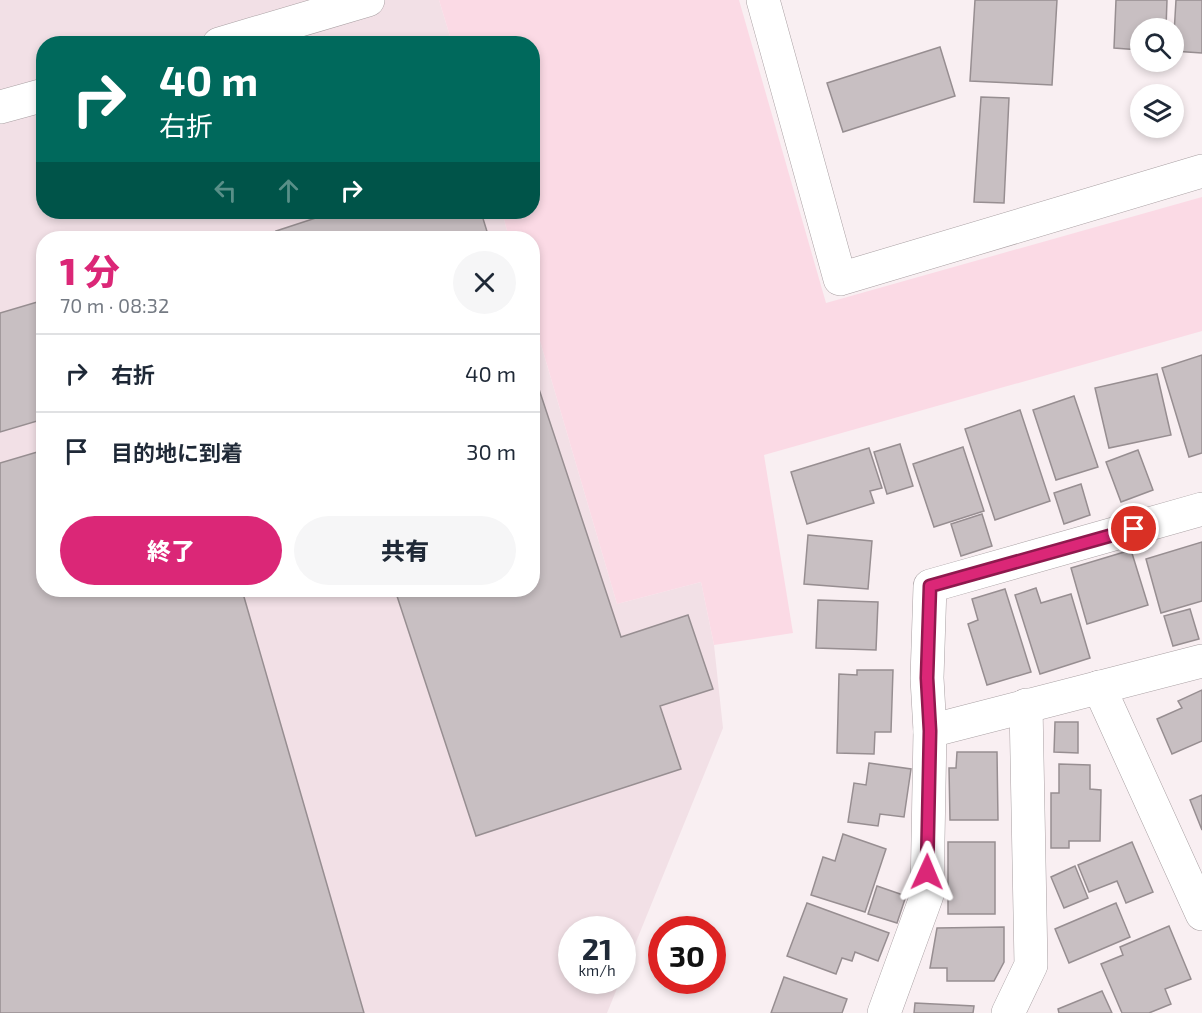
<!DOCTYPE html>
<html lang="ja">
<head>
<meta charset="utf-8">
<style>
	:root { --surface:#fff; --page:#f6f6f7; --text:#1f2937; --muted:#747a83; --line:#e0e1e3; --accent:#db2777 }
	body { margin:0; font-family:"Exo 2","Noto Sans JP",sans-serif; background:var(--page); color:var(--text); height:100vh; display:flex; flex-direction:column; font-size:22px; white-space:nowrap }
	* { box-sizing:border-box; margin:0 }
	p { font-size:20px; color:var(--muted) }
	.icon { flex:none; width:33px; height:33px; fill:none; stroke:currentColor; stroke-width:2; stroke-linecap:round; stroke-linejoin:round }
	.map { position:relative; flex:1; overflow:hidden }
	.sheet { position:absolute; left:36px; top:231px; width:504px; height:366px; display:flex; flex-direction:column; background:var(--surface); border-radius:24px; box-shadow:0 3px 9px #0003 }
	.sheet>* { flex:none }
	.hud { position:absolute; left:36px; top:36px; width:504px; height:183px; border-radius:24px; box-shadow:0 3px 9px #0003; background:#00695c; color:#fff; overflow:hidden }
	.controls { position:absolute; left:1130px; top:18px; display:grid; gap:12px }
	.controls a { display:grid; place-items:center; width:54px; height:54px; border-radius:50%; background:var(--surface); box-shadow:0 3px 9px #0003; font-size:30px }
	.speed { position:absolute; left:558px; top:916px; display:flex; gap:12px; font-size:30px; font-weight:700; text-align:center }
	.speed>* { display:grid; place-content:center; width:78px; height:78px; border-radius:50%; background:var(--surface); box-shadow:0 3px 9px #0003; line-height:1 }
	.speed small { font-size:15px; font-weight:400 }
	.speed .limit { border:9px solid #d22; background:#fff; color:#111 }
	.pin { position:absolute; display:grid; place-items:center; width:51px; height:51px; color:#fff; margin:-26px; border:3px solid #fff; border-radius:50%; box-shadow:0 2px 6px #0007 }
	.me { position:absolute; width:66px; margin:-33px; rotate:1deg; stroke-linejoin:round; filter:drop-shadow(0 0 4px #0008) }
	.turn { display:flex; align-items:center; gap:21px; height:126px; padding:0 24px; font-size:27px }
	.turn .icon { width:78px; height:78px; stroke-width:2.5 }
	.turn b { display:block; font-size:42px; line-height:51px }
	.lanes { display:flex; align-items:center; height:57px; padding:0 24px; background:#0003; justify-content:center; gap:30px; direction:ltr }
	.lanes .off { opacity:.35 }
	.round { display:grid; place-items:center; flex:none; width:63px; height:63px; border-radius:32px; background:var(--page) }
	.overview { display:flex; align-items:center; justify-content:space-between; height:102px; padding:0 24px }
	h1 { font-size:36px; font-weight:800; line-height:45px; color:var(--accent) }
	.button { display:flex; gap:12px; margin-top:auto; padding:12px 24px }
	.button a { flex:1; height:69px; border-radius:36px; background:var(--accent); color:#fff; font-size:24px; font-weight:800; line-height:69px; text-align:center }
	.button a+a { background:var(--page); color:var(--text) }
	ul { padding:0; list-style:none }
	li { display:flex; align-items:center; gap:18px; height:78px; padding:0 24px; border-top:2px solid var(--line) }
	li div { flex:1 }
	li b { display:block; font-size:22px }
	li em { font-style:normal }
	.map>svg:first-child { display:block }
	.built { fill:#f2e0e6 }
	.green { fill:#fbdae5 }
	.building { fill:#c8bfc2; stroke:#978e91; stroke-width:1.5 }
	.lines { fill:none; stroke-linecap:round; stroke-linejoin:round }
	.street-casing { stroke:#a9a0a3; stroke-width:34 }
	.secondary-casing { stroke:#a9a0a3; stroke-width:34 }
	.street { stroke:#fff; stroke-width:33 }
	.secondary { stroke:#fff; stroke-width:33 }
	.route-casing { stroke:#8e194d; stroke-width:15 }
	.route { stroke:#db2777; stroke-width:10 }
</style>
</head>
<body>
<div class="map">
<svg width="1202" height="1013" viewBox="0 0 1202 1013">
	<rect width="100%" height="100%" fill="#f9eff2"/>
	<polygon class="built" points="0,0 439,0 452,43 44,44 44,212 502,212 509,238 44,238 44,590 532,590 533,317 617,604 701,582 714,645 723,728 623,974 622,930 572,930 572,981 620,981 607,1013 0,1013"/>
	<polygon class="green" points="439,0 739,0 826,303 1202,197 1202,331 764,455 793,633 714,645 701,582 617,604 533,317 532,238 509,238 502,212 532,212 532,44 452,43"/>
	<g class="building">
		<polygon points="975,0 1057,0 1052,85 970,81"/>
		<polygon points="1116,0 1167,0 1166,28 1140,28 1140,50 1114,48"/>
		<polygon points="1176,0 1202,0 1202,53 1173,51"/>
		<polygon points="940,47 955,96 843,132 827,83"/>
		<polygon points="981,97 1009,98 1004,203 974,202"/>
		<polygon points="334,212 481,212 489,238 279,238 276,231"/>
		<polygon points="44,300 44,419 0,432 0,313"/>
		<polygon points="1202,355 1202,453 1189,457 1162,368"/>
		<polygon points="532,368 621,637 688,615 713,689 660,706 681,769 476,836 395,590 532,590"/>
		<polygon points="1157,374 1171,435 1109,448 1095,388"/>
		<polygon points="1074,396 1098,467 1056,480 1033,410"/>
		<polygon points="1020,410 1050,501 995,520 965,429"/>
		<polygon points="900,444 913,486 887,494 874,452"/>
		<polygon points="963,447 984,511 934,527 913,464"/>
		<polygon points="869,448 882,488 870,491 874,503 807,524 791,472"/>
		<polygon points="44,450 44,590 242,590 364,1013 0,1013 0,463"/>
		<polygon points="1138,450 1153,490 1121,502 1106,462"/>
		<polygon points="1081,484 1090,515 1064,524 1054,493"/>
		<polygon points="982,514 992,546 961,556 951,524"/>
		<polygon points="808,535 872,541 868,589 804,584"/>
		<polygon points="1202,542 1202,601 1161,613 1146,559"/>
		<polygon points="1131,550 1148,605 1087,624 1071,568"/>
		<polygon points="1036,588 1041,603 1071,594 1090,658 1040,674 1015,595"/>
		<polygon points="1005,589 1031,672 987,685 968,624 978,620 972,599"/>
		<polygon points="818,600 878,602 876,650 816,648"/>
		<polygon points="1190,609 1199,639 1173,646 1164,616"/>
		<polygon points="857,670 893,670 891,732 875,732 874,754 837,753 839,674 857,675"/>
		<polygon points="1202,690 1202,741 1172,754 1157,719 1182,708 1178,701"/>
		<polygon points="1055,722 1078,722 1078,753 1054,752"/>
		<polygon points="957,752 997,752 998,820 950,820 949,768 956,768"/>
		<polygon points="869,763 911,769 904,817 880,814 878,826 848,822 854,783 866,785"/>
		<polygon points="1059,764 1090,765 1090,789 1101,790 1100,841 1069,841 1069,848 1051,848 1051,793 1059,793"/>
		<polygon points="1202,795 1202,830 1190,800"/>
		<polygon points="843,834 886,849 865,912 811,895 823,857 835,861"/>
		<rect x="948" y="842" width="47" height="72"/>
		<polygon points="1132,842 1153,892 1126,903 1117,881 1089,892 1078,865"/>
		<polygon points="1075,866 1088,898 1064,908 1051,877"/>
		<polygon points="877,886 906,896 897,923 868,914"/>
		<polygon points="807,903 889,933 878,961 855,952 852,961 842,958 836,974 787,956"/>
		<polygon points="1116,903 1130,937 1069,963 1055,929"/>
		<polygon points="1169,926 1191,979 1165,989 1171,1004 1149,1013 1122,1013 1101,964 1123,955 1120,947"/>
		<polygon points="1004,927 1004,962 994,981 947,981 947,968 930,968 937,928"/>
		<polygon points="784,977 847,999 842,1013 771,1013"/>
		<polygon points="1102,991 1112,1013 1059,1013 1058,1009"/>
		<polygon points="915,1003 974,1006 973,1013 914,1013"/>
	</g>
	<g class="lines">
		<defs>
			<g id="street">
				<polyline points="763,0 840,279 1202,171"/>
				<polyline points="1099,687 1202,914"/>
				<polyline points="930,731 1202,661"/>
				<polyline points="884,1013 927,895 930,731 927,678 930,586 1202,509"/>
				<polyline points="1008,1013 1031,965 1026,705"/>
			</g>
			<g id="secondary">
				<polyline points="219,44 368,0"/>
				<polyline points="0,107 44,95"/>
			</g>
		</defs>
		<use href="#street" class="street-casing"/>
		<use href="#secondary" class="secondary-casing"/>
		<use href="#street" class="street"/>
		<use href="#secondary" class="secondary"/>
	</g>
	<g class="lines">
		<defs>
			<polyline id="route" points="927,872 930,731 927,678 930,586 1134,529"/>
		</defs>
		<use href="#route" class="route-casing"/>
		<use href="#route" class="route"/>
	</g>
</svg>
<div class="controls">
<a><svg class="icon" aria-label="search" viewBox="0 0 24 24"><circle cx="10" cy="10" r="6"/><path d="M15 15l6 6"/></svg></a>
<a><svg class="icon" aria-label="layers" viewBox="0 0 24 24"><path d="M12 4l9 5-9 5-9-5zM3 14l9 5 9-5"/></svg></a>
</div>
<div class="speed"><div>21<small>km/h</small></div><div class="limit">30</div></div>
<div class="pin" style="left:1134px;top:529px;background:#d93025"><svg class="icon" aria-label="arrive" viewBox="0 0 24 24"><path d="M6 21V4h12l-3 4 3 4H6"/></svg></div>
<svg class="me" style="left:927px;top:872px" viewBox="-20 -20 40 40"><path d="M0-17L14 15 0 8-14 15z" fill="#db2777" stroke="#fff" stroke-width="4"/></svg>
<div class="hud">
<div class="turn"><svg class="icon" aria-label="right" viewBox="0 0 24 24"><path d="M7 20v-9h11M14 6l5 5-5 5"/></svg><div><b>40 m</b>右折</div></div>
<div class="lanes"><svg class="icon off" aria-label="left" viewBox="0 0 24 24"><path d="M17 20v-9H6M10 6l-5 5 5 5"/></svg><svg class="icon off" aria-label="ahead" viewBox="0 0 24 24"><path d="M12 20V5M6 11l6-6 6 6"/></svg><svg class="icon" aria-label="right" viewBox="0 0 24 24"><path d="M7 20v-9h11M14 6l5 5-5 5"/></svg></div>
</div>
<section class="sheet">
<div class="overview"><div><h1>1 分</h1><p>70 m · 08:32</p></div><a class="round"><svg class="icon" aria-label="close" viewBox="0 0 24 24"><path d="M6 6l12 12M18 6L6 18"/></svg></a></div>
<ul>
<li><svg class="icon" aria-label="right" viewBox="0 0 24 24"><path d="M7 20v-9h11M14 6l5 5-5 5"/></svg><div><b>右折</b></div><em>40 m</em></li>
<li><svg class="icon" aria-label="arrive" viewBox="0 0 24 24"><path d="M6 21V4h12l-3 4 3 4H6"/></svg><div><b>目的地に到着</b></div><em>30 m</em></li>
</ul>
<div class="button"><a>終了</a><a>共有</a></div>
</section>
</div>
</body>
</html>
